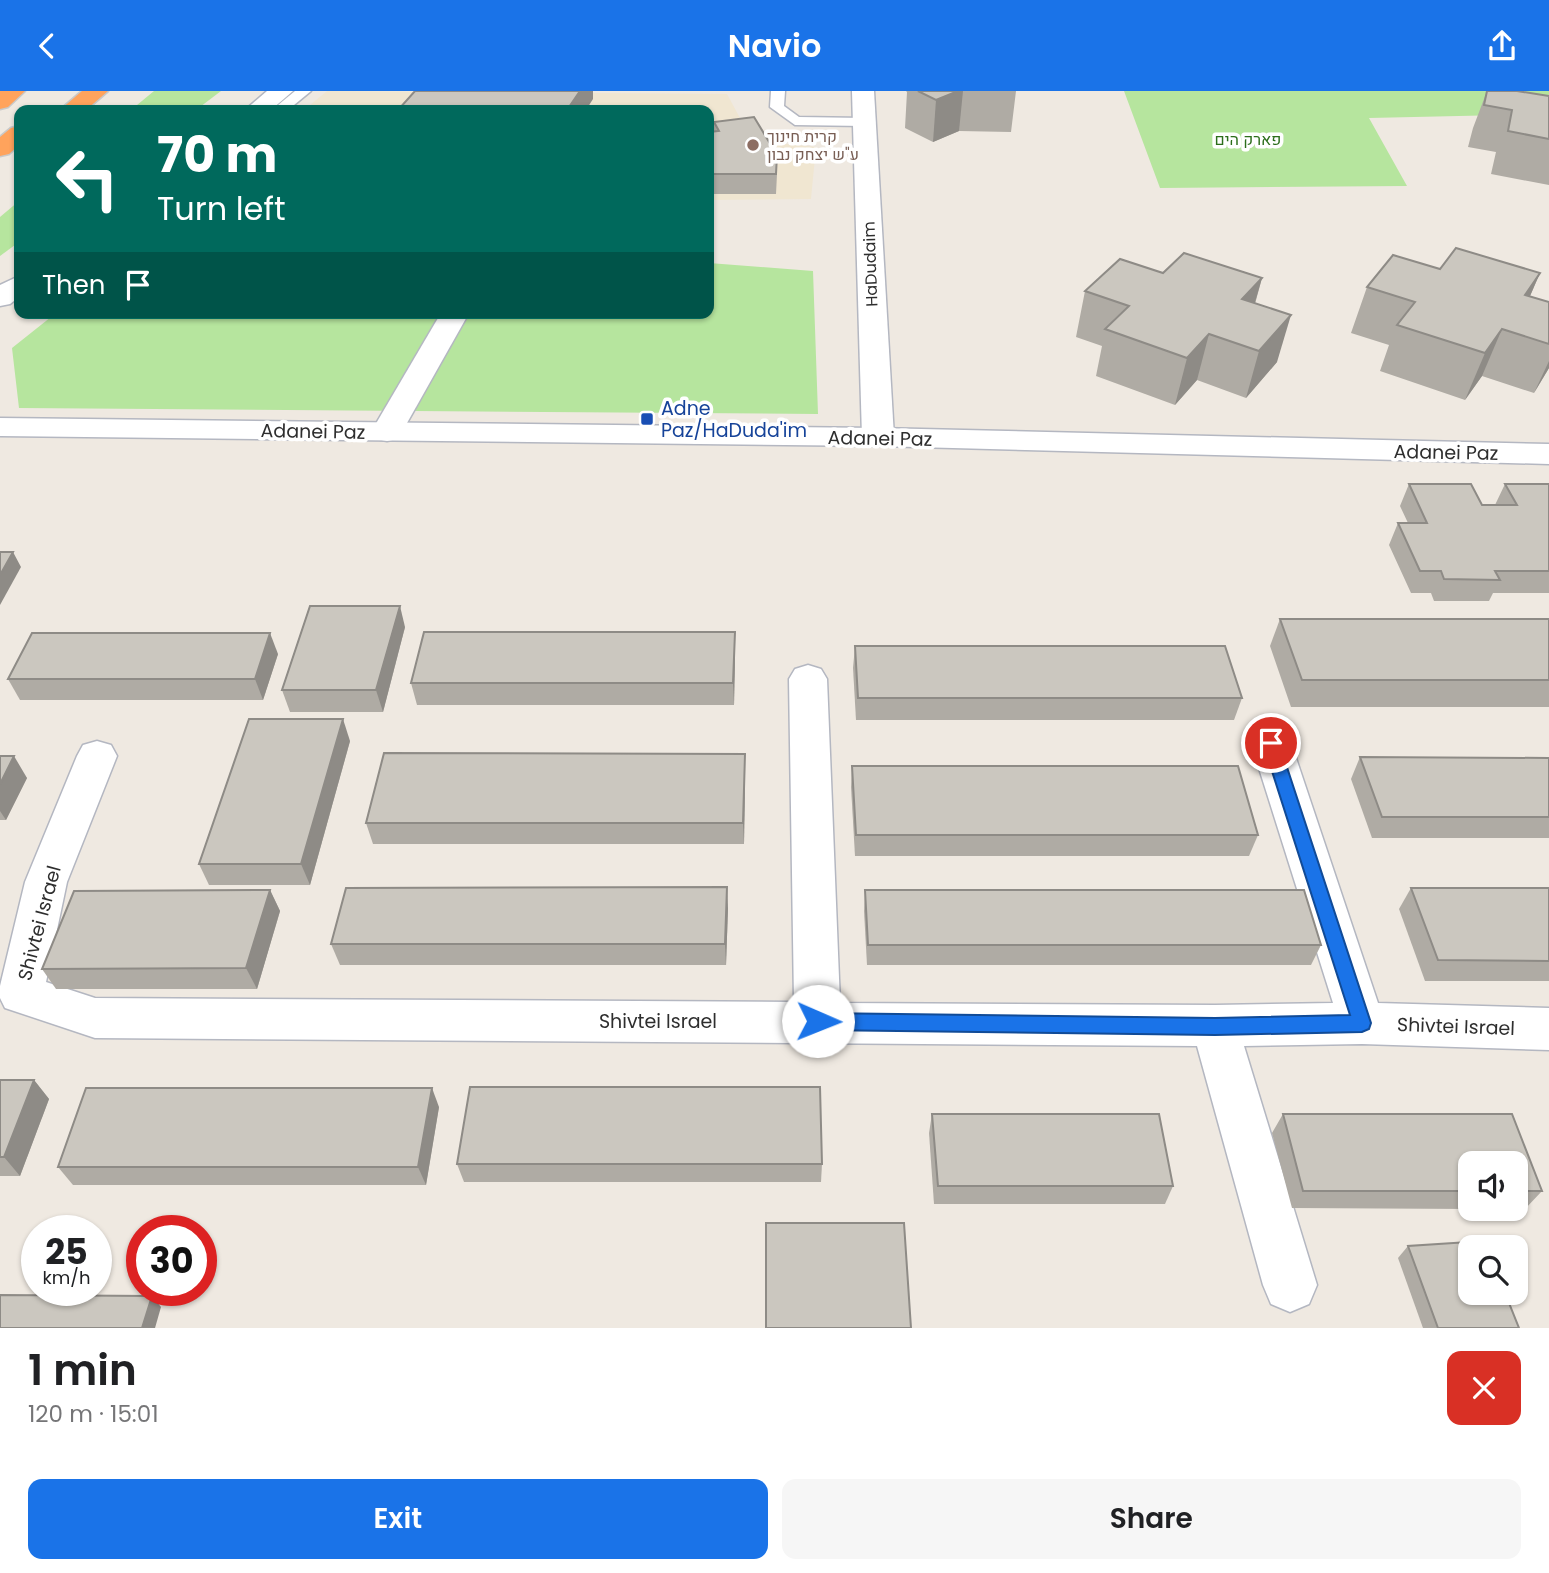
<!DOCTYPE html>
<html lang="en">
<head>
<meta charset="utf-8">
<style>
	:root { --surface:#fff; --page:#f6f6f6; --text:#202124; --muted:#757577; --accent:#1a73e8 }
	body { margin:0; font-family:Poppins,Heebo,sans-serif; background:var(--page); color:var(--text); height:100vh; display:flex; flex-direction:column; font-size:26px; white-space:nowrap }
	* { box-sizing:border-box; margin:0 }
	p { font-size:23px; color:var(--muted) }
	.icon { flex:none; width:38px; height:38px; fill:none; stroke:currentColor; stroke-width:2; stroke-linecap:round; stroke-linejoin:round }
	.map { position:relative; height:1237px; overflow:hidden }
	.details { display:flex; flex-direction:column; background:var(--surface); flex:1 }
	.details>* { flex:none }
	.top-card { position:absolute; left:14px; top:14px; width:700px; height:214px; border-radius:14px; box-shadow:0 2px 5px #0004; background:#00695c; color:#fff; overflow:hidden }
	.tools { position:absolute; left:1458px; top:1060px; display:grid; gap:14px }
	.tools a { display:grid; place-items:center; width:70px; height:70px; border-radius:14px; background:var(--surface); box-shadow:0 2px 5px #0004; font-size:35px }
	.speed { position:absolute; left:21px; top:1124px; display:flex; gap:14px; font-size:35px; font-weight:700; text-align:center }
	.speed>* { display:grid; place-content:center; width:91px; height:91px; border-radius:50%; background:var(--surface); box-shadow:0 2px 5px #0004; line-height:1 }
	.speed small { font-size:18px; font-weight:400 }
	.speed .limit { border:10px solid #d22; background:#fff; color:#111 }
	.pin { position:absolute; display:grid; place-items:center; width:60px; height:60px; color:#fff; margin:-30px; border:4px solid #fff; border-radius:50%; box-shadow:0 2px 7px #0007 }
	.me { position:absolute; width:77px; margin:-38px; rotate:91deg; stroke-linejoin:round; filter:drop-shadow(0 0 5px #0008) }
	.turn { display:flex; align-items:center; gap:24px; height:147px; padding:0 28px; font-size:32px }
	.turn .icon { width:91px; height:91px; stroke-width:2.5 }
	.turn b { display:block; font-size:49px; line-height:60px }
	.then { display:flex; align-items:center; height:66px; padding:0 28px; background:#0003; gap:14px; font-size:26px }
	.round { display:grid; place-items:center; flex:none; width:74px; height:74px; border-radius:14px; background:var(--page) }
	.summary { display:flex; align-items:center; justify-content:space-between; height:119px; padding:0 28px }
	h1 { font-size:42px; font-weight:600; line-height:52px }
	.cta { display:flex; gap:14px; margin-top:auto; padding:14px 28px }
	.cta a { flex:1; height:80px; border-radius:14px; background:var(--accent); color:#fff; font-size:28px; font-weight:600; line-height:80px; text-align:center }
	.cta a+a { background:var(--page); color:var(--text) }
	header { display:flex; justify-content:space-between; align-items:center; height:91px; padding:0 28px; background:var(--accent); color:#fff; font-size:32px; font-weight:600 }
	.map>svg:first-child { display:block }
	.education { fill:#f0e6d1 }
	.green { fill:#b6e59e }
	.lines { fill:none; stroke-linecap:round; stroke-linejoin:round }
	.service-casing { stroke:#b4b7c1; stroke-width:3 }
	.minor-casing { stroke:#b4b7c1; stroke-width:3 }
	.tertiary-casing { stroke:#b4b7c1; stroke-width:3 }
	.motorway-casing { stroke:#c9c9c9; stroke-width:3 }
	.service { fill:#fff; fill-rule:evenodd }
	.minor { fill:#fff; fill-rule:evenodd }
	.tertiary { fill:#fff; fill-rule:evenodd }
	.motorway { fill:#ffa35c; fill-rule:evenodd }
	.wall { fill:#afaba4 }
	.shaded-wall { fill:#8e8b86 }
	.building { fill:#cbc7bf; stroke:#8e8b86; stroke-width:2 }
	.route { fill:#1a73e8; stroke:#114b97; stroke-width:2 }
	.education-dot { fill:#8d6e63; stroke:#fff; stroke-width:2.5 }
	.transit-dot { fill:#1a4fb4; stroke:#fff; stroke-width:2.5 }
	.labels { text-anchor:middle; stroke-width:7; stroke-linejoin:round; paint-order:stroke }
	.far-education-label { font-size:16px; fill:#785e54; stroke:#fff; text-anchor:start }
	.far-park-label { font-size:16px; fill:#2c6e1b; stroke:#fff }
	.far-street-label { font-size:16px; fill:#2e2e2e; stroke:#fff }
	.transit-label { font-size:19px; fill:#164399; stroke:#fff; text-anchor:start }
	.street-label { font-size:19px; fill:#2e2e2e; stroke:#fff }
</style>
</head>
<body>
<header><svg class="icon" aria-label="back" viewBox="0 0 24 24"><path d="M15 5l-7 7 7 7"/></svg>Navio<svg class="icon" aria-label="share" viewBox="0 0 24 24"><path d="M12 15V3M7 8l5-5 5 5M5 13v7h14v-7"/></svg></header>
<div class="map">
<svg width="1549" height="1237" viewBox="0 0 1549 1237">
	<rect width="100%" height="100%" fill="#efe9e1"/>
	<polygon class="education" points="327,0 727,3 747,40 778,52 816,56 811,108 709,109 709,19 304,19"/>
	<g class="green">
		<polygon points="154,0 221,0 196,19 131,19"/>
		<polygon points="1124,0 1549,0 1549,23 1369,27 1407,95 1160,97"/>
		<polygon points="19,110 19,151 0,165 0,126"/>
		<polygon points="709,172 813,180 818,323 19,317 12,257 56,222 709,222"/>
	</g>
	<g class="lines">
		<defs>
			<g id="service">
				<polygon points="295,0 311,0 288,19 272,19"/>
				<polygon points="771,0 785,0 784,15 799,26 864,27 871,31 864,35 795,34 770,16"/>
			</g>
			<g id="minor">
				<polygon points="852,0 874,0 894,346 889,353 878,355 867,353 862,346"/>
				<polygon points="441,222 469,222 398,348 387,350 376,348 371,341"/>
				<polygon points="808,574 821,578 827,588 840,912 1215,914 1333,912 1251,652 1257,642 1271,637 1285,642 1291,652 1378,912 1549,917 1549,959 1362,953 1244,955 1317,1194 1309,1213 1290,1221 1271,1213 1263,1194 1197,955 95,947 5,917 0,907 0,895 25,791 77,665 83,654 97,650 111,654 117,665 67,791 46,891 95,907 794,911 789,588 795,578"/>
			</g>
			<g id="tertiary">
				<polygon points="267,0 293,0 271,19 245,19"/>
				<polygon points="19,185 19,206 10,213 0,215 0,194"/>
				<polygon points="0,327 878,337 1549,353 1549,373 878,355 0,345"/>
			</g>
			<g id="motorway">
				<polygon points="0,0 25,0 8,16 0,18"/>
				<polygon points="82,0 108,0 86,19 60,19"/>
				<polygon points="19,35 19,54 9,63 0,65 0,46 11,37"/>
			</g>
		</defs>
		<use href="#service" class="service-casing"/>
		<use href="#minor" class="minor-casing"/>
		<use href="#tertiary" class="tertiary-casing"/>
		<use href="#motorway" class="motorway-casing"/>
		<use href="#service" class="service"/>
		<use href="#minor" class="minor"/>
		<use href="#tertiary" class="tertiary"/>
		<use href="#motorway" class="motorway"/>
	</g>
	<g class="wall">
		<polygon points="906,0 1016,0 1011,41 959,40 933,51 905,37 907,1"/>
		<polygon points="1487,0 1517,0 1549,5 1549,94 1491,83 1496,61 1468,56 1473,37"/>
		<polygon points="714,31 777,83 776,103 709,103 709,41 714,41"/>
		<polygon points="1440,178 1540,182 1530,205 1549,211 1549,277 1534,302 1482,285 1465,309 1380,280 1389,254 1351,242 1367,196"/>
		<polygon points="1163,182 1262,187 1255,213 1277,271 1246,307 1197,289 1175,314 1096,285 1102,255 1076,246 1085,200"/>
		<polygon points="1409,393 1482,414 1495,414 1505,393 1549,393 1549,502 1493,502 1489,510 1434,510 1431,502 1411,502 1389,454 1398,432 1408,432 1400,415"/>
		<polygon points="1280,528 1549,528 1549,616 1291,616 1270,555"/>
		<polygon points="405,536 383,621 290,621 282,599"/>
		<polygon points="855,555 1242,607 1234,629 856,629 853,577"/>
		<polygon points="735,562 734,614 417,614 411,592"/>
		<polygon points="278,563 263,609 20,609 8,588"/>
		<polygon points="350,650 310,794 209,794 199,773"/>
		<polygon points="0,665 27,687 6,729 0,729"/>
		<polygon points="1360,666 1549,667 1549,747 1372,747 1351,688"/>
		<polygon points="852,675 1258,744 1249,765 855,765 851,696"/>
		<polygon points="745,684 744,753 373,753 366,732"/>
		<polygon points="1411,797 1549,797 1549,890 1425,890 1399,818"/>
		<polygon points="270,799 280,820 257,898 56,898 42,878"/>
		<polygon points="865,799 1321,854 1311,874 867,874 864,820"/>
		<polygon points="728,817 726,874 340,874 331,853"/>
		<polygon points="0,989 34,989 49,1008 20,1085 0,1085"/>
		<polygon points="439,1016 426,1094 73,1094 58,1076"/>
		<polygon points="932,1023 1173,1095 1165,1113 934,1113 929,1042"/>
		<polygon points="1283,1023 1512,1023 1542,1100 1525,1118 1516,1118 1516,1073 1470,1073 1470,1118 1292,1117 1272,1042"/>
		<polygon points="457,1073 822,1073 821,1091 464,1091"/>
		<polygon points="1408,1155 1519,1237 1423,1237 1398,1167"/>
	</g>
	<g class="shaded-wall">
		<polygon points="580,0 593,0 593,8 586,19 567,19"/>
		<polygon points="958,0 963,0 959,40 933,51 936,9"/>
		<polygon points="1540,182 1520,228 1525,204"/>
		<polygon points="1262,187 1249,232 1242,208"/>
		<polygon points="1291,224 1277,271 1246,307 1259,260"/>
		<polygon points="1502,238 1482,285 1465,309 1485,262"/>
		<polygon points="1209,243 1197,289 1175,314 1187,267"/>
		<polygon points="1549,270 1549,277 1534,302"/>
		<polygon points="13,461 21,476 0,514 0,484"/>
		<polygon points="400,515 405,536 383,621 376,599"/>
		<polygon points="735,541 735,562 734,614 733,592"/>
		<polygon points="270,542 278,563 263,609 255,588"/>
		<polygon points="343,628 350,650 310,794 301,773"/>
		<polygon points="745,663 745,684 744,753 743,732"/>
		<polygon points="14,665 27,687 6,729 0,720 0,693"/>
		<polygon points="727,796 728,817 726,874 725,853"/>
		<polygon points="270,799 280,820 257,898 246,877"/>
		<polygon points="34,989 49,1008 20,1085 4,1066"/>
		<polygon points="432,997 439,1016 426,1094 418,1076"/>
		<polygon points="152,1205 161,1216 155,1237 142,1237"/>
	</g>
	<g class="building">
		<polygon points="415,0 580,0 567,19 398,19"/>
		<polygon points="918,0 958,0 936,9"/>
		<polygon points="1487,0 1517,0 1549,5 1549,48 1508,40 1512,19 1484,14"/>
		<polygon points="754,26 777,64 776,83 709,83 709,41 719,40 714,31"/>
		<polygon points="1456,157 1540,182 1525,204 1549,211 1549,253 1502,238 1485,262 1397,234 1415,211 1367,196 1393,164 1440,178"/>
		<polygon points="1184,162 1262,187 1242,208 1291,224 1259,260 1209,243 1187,267 1105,238 1129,215 1085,200 1120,168 1163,182"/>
		<polygon points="1409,393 1471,393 1482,414 1517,414 1505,393 1549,393 1549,480 1495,480 1500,489 1444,488 1441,480 1420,480 1398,432 1427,432"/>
		<polygon points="0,461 13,461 0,484"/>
		<polygon points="310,515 400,515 376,599 282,599"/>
		<polygon points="1280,528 1549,528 1549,589 1302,589"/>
		<polygon points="424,541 735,541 733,592 411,592"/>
		<polygon points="32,542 270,542 255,588 8,588"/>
		<polygon points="855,555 1225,555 1242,607 858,607"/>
		<polygon points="249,628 343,628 301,773 199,773"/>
		<polygon points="384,662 745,663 743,732 366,732"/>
		<polygon points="0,665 14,665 0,693"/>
		<polygon points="1360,666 1549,667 1549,726 1382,726"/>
		<polygon points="852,675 1238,675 1258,744 856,744"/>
		<polygon points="727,796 725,853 331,853 346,797"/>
		<polygon points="1411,797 1549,797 1549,870 1438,869"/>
		<polygon points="270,799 246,877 42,878 74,800"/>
		<polygon points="865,799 1304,799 1321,854 868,854"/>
		<polygon points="0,989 34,989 4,1066 0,1066"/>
		<polygon points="470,996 820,996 822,1073 457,1073"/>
		<polygon points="86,997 432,997 418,1076 58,1076"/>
		<polygon points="932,1023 1159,1023 1173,1095 938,1095"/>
		<polygon points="1283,1023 1512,1023 1542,1100 1516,1100 1516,1073 1470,1073 1470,1100 1303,1100"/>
		<polygon points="766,1132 904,1132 911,1237 766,1237"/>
		<polygon points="1484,1150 1486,1157 1470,1157 1470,1202 1505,1202 1519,1237 1438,1237 1408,1155"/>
		<polygon points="0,1204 152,1205 142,1237 0,1237"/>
	</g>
	<polygon class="route" points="1271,646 1279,652 1371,932 1369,938 1362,941 1215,944 818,939 811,936 809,930 811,924 818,922 1215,927 1350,924 1263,652"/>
	<circle class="education-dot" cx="753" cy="54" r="7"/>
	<rect class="transit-dot" x="640" y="321" width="14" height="14" rx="3.5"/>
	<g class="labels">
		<g class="far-education-label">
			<text x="767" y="51">קרית חינוך<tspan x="767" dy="18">ע"ש יצחק נבון</tspan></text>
		</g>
		<g class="far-park-label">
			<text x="1248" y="54">פארק הים</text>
		</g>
		<g class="far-street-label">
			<text transform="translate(870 173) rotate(-92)" y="6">HaDudaim</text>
		</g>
		<g class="transit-label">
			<text x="661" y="324">Adne<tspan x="661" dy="22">Paz/HaDuda'im</tspan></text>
		</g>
		<g class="street-label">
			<text transform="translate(313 340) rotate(1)" y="7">Adanei Paz</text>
			<text transform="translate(880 347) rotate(1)" y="7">Adanei Paz</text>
			<text transform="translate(1446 361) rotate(1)" y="7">Adanei Paz</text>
			<text transform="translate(39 832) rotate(-75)" y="7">Shivtei Israel</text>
			<text x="658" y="937">Shivtei Israel</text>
			<text transform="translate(1456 935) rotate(2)" y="7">Shivtei Israel</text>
		</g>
	</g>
</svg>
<div class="tools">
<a><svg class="icon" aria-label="sound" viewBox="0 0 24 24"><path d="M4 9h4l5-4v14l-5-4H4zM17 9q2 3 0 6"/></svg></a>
<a><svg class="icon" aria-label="search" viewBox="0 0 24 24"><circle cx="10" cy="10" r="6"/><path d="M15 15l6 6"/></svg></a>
</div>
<div class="speed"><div>25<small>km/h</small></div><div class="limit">30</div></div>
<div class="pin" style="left:1271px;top:652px;background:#d93025"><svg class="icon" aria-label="arrive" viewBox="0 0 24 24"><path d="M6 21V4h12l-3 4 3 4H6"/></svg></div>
<svg class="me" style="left:818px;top:930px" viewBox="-20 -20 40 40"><circle r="19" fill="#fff"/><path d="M0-13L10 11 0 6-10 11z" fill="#1a73e8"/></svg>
<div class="top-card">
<div class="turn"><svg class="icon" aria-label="left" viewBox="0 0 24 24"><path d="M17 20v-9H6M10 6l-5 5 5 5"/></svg><div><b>70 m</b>Turn left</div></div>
<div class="then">Then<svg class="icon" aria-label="arrive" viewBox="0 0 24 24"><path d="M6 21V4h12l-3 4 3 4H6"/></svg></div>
</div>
</div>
<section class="details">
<div class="summary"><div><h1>1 min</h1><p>120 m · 15:01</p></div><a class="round" style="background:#d93025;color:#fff"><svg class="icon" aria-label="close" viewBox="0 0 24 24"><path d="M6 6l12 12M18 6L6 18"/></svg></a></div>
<div class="cta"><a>Exit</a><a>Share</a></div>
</section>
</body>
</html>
